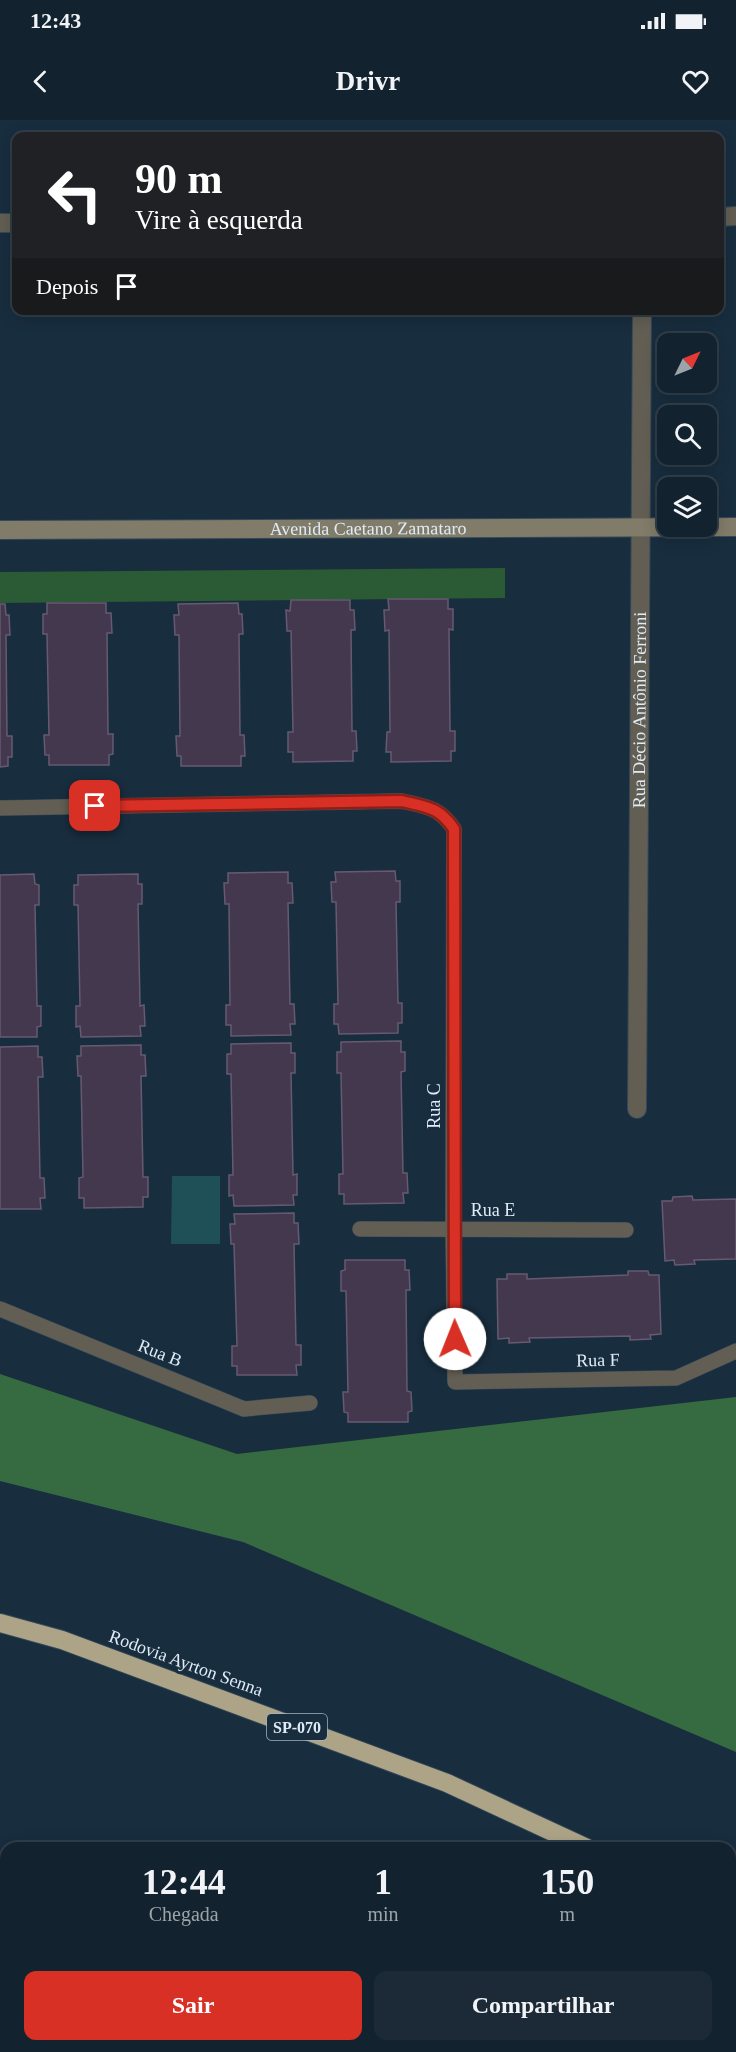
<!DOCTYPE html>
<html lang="pt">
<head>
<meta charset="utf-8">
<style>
	:root { --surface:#12222e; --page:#1b2a36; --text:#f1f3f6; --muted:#9ca4aa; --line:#313f4a; --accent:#d93025 }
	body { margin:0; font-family:Georgia,serif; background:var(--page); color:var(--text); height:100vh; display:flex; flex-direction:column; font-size:22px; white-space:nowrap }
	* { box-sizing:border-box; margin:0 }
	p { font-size:20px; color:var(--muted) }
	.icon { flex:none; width:33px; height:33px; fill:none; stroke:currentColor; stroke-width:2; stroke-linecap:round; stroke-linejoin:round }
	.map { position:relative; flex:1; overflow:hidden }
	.sheet { position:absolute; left:0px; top:1722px; width:736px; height:210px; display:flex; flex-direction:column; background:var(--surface); border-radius:18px 18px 0 0; box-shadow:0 3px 15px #0003,0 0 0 2px var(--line) }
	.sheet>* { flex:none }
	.hud { position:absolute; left:12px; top:12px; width:712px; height:183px; border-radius:12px; box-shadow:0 3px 15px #0003,0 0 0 2px var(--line); background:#202124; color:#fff; overflow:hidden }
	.needle { width:39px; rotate:47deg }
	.fabs { position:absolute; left:657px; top:213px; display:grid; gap:12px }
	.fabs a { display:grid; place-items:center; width:60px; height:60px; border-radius:12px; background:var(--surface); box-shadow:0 3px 15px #0003,0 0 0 2px var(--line); font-size:30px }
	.pin { position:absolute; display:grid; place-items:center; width:51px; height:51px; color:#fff; margin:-26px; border-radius:12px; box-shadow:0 3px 9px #0006 }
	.me { position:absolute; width:66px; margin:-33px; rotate:359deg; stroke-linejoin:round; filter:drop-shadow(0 0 4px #0008) }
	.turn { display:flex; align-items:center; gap:21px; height:126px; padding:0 24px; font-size:27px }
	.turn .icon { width:78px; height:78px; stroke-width:2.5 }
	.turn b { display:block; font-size:42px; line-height:51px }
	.then { display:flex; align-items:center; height:57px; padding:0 24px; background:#0003; gap:12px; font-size:22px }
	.eta { display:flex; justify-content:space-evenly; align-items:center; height:102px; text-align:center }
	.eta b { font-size:36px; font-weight:700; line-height:42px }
	.cta { display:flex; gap:12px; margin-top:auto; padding:12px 24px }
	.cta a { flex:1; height:69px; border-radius:12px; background:var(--accent); color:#fff; font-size:24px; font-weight:700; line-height:69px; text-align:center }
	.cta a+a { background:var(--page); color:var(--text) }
	.status { display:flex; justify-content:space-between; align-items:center; height:42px; padding:0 30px; background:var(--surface); direction:ltr }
	.status svg { height:16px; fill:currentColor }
	header { display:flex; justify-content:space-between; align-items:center; height:78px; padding:0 24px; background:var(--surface); font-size:27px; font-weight:700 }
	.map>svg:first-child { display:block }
	.green { fill:#2a5b34 }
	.forest { fill:#366b41 }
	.water { fill:#205057 }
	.building { fill:#43384e; stroke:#665a72; stroke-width:1.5 }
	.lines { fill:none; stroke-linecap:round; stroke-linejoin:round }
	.lane-casing { stroke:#344858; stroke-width:16 }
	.street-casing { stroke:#344858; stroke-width:20 }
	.secondary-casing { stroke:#344858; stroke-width:20 }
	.highway-casing { stroke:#344858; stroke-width:20 }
	.lane { stroke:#625e53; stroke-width:15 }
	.street { stroke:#625e53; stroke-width:18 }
	.secondary { stroke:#817b69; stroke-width:18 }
	.highway { stroke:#ada488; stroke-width:18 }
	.route-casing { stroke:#8d1f18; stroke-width:15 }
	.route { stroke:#d93025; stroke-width:10 }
	.labels { text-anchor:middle; stroke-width:6; stroke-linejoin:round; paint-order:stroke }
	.shield { fill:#182d3e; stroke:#a3b3c0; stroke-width:1.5 }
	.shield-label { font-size:16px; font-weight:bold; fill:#dfecf7 }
	.street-label { font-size:18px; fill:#dfecf7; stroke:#182d3e }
</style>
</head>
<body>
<div class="status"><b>12:43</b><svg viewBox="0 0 49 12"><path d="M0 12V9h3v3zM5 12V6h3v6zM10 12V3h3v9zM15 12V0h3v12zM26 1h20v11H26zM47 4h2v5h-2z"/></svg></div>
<header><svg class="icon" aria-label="back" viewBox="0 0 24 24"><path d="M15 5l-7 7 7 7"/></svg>Drivr<svg class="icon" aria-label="heart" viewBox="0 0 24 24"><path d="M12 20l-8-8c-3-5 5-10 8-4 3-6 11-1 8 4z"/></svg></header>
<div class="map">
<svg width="736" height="1932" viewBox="0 0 736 1932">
	<rect width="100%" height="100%" fill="#182d3e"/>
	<polygon class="green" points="505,448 505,478 0,483 0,452"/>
	<polygon class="forest" points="0,1254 237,1334 736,1277 736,1632 243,1422 0,1361"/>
	<g class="water">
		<polygon points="172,1056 220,1056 220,1124 171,1124"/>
		<polygon points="0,1743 6,1745 6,1926 465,1926 479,1932 0,1932"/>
	</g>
	<g class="building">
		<polygon points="388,479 448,479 448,489 453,489 453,510 449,509 450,611 455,611 455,631 451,631 451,641 391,642 391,632 386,632 387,612 390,612 389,510 385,511 384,490 389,490"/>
		<polygon points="291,480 350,480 350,490 354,490 355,510 351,510 352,611 356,611 357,631 353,631 353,641 293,642 293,632 288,632 288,612 293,612 291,511 287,511 286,490 290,491"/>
		<polygon points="47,483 106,483 106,493 111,493 112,513 107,513 108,614 113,614 113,634 109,635 109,645 49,645 49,635 45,635 44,615 49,615 47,514 43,514 43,494 47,494"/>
		<polygon points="238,483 239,494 242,494 243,514 239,514 240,615 244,615 245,636 241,636 241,646 181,646 181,636 177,636 176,616 180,616 179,515 175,515 174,495 179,495 178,484"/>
		<polygon points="0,484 5,484 6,495 9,495 10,515 6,515 7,616 12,616 12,637 8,637 8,646 0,647"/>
		<polygon points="395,751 396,761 400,761 400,782 396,782 398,883 402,883 402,903 398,903 398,913 339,914 338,904 334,904 334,884 338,884 336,782 332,782 331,762 336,762 335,752"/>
		<polygon points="288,752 288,763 292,763 293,783 288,783 290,884 294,884 295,904 290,904 291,915 231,916 231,905 226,905 226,885 230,885 229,784 225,784 224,763 228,763 228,753"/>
		<polygon points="34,754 35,764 39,765 39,785 35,785 37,886 41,886 41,906 37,907 37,917 0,917 0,755"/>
		<polygon points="138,754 138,764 142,764 142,784 138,784 140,886 144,885 145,906 140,906 141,916 81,917 80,906 76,907 76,886 80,886 78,785 74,785 74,765 78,765 78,755"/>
		<polygon points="401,921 401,932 405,932 405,951 401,952 403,1053 407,1053 408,1073 403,1073 404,1083 344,1084 344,1074 339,1074 339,1054 343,1054 341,953 337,953 337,932 341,932 341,922"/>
		<polygon points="291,923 291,933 295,933 295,953 291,953 293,1055 297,1054 297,1075 293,1075 294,1085 234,1086 233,1075 229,1076 229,1055 233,1055 231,954 227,954 227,934 231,934 231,924"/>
		<polygon points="141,925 141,935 145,935 146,956 141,956 143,1057 148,1057 148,1077 143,1077 143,1087 84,1088 84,1078 79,1078 79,1058 83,1057 81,956 78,956 77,936 81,936 81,926"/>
		<polygon points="38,926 38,937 42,937 43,957 38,957 40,1058 44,1058 45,1078 40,1078 41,1089 0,1089 0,927"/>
		<polygon points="692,1076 693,1080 736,1079 736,1139 694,1140 695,1144 675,1145 674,1140 665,1141 662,1081 672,1081 673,1077"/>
		<polygon points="294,1093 294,1103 298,1103 299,1124 294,1124 296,1225 301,1225 301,1245 296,1245 297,1255 237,1255 237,1246 232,1246 232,1226 237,1226 234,1124 231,1124 230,1104 235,1104 234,1094"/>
		<polygon points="345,1140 405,1140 405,1150 409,1150 410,1170 406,1170 407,1271 411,1272 412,1291 408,1292 408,1302 348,1302 348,1293 344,1292 343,1272 348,1272 346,1171 341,1171 341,1151 345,1150"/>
		<polygon points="628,1151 648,1151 649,1155 659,1155 661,1214 650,1215 651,1219 630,1220 630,1216 529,1218 530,1222 509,1223 509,1218 498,1219 497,1159 507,1159 507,1154 527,1154 527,1159 628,1155"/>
	</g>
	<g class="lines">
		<defs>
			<g id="lane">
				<path d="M0,688L402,681C427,687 439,687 454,709L453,1110L455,1262L676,1258L736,1231"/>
				<polyline points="360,1109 626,1110"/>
				<polyline points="0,1189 244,1289 310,1283"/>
			</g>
			<g id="street">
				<polyline points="720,97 736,96"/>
				<polyline points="0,103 16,103"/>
				<path id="s1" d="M637,989L642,190"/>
			</g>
			<g id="secondary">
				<path id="s2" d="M0,410L736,407"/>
			</g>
			<g id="highway">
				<polyline points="0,1503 62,1520 447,1663 587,1728"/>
				<polyline points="730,1794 736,1797"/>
			</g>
		</defs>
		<use href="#lane" class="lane-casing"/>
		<use href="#street" class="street-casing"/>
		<use href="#secondary" class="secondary-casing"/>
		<use href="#highway" class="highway-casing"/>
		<use href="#lane" class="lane"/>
		<use href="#street" class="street"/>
		<use href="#secondary" class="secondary"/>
		<use href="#highway" class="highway"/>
	</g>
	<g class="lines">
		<defs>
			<path id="route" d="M95,686L402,681C427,687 439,687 454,709L455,1219"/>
		</defs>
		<use href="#route" class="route-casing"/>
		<use href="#route" class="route"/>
	</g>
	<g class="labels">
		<rect class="shield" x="267" y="1594" width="60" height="26" rx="4.5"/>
		<g class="shield-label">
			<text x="297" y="1613">SP-070</text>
		</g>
		<g class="street-label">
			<text dy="6" stroke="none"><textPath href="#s2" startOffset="368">Avenida Caetano Zamataro</textPath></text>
			<text dy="6" stroke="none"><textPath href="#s1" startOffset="399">Rua Décio Antônio Ferroni</textPath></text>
			<text transform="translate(434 986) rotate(-90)" y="6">Rua C</text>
			<text x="493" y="1096">Rua E</text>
			<text transform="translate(160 1233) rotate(22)" y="6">Rua B</text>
			<text transform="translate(598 1240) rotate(-1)" y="6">Rua F</text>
			<text transform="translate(186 1543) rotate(20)" y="6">Rodovia Ayrton Senna</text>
		</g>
	</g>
</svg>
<div class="fabs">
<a><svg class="needle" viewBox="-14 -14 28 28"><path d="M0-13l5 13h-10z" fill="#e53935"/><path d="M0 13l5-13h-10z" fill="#9ca4aa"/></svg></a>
<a><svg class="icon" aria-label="search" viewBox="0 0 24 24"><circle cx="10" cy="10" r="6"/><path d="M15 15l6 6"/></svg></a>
<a><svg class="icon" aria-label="layers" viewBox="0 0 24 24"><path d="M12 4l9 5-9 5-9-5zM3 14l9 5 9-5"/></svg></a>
</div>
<div class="pin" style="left:95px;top:686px;background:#d93025"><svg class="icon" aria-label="arrive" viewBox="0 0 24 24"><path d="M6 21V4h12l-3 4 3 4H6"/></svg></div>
<svg class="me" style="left:455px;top:1219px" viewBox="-20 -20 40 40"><circle r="19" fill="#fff"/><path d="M0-13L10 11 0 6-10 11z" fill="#d93025"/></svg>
<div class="hud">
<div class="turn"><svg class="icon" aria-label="left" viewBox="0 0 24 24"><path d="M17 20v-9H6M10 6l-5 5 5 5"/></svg><div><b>90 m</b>Vire à esquerda</div></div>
<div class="then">Depois<svg class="icon" aria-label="arrive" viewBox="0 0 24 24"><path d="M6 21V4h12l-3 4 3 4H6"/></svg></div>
</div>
<section class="sheet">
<div class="eta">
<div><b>12:44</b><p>Chegada</p></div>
<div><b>1</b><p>min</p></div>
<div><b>150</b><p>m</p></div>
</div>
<div class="cta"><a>Sair</a><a>Compartilhar</a></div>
</section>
</div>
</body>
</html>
